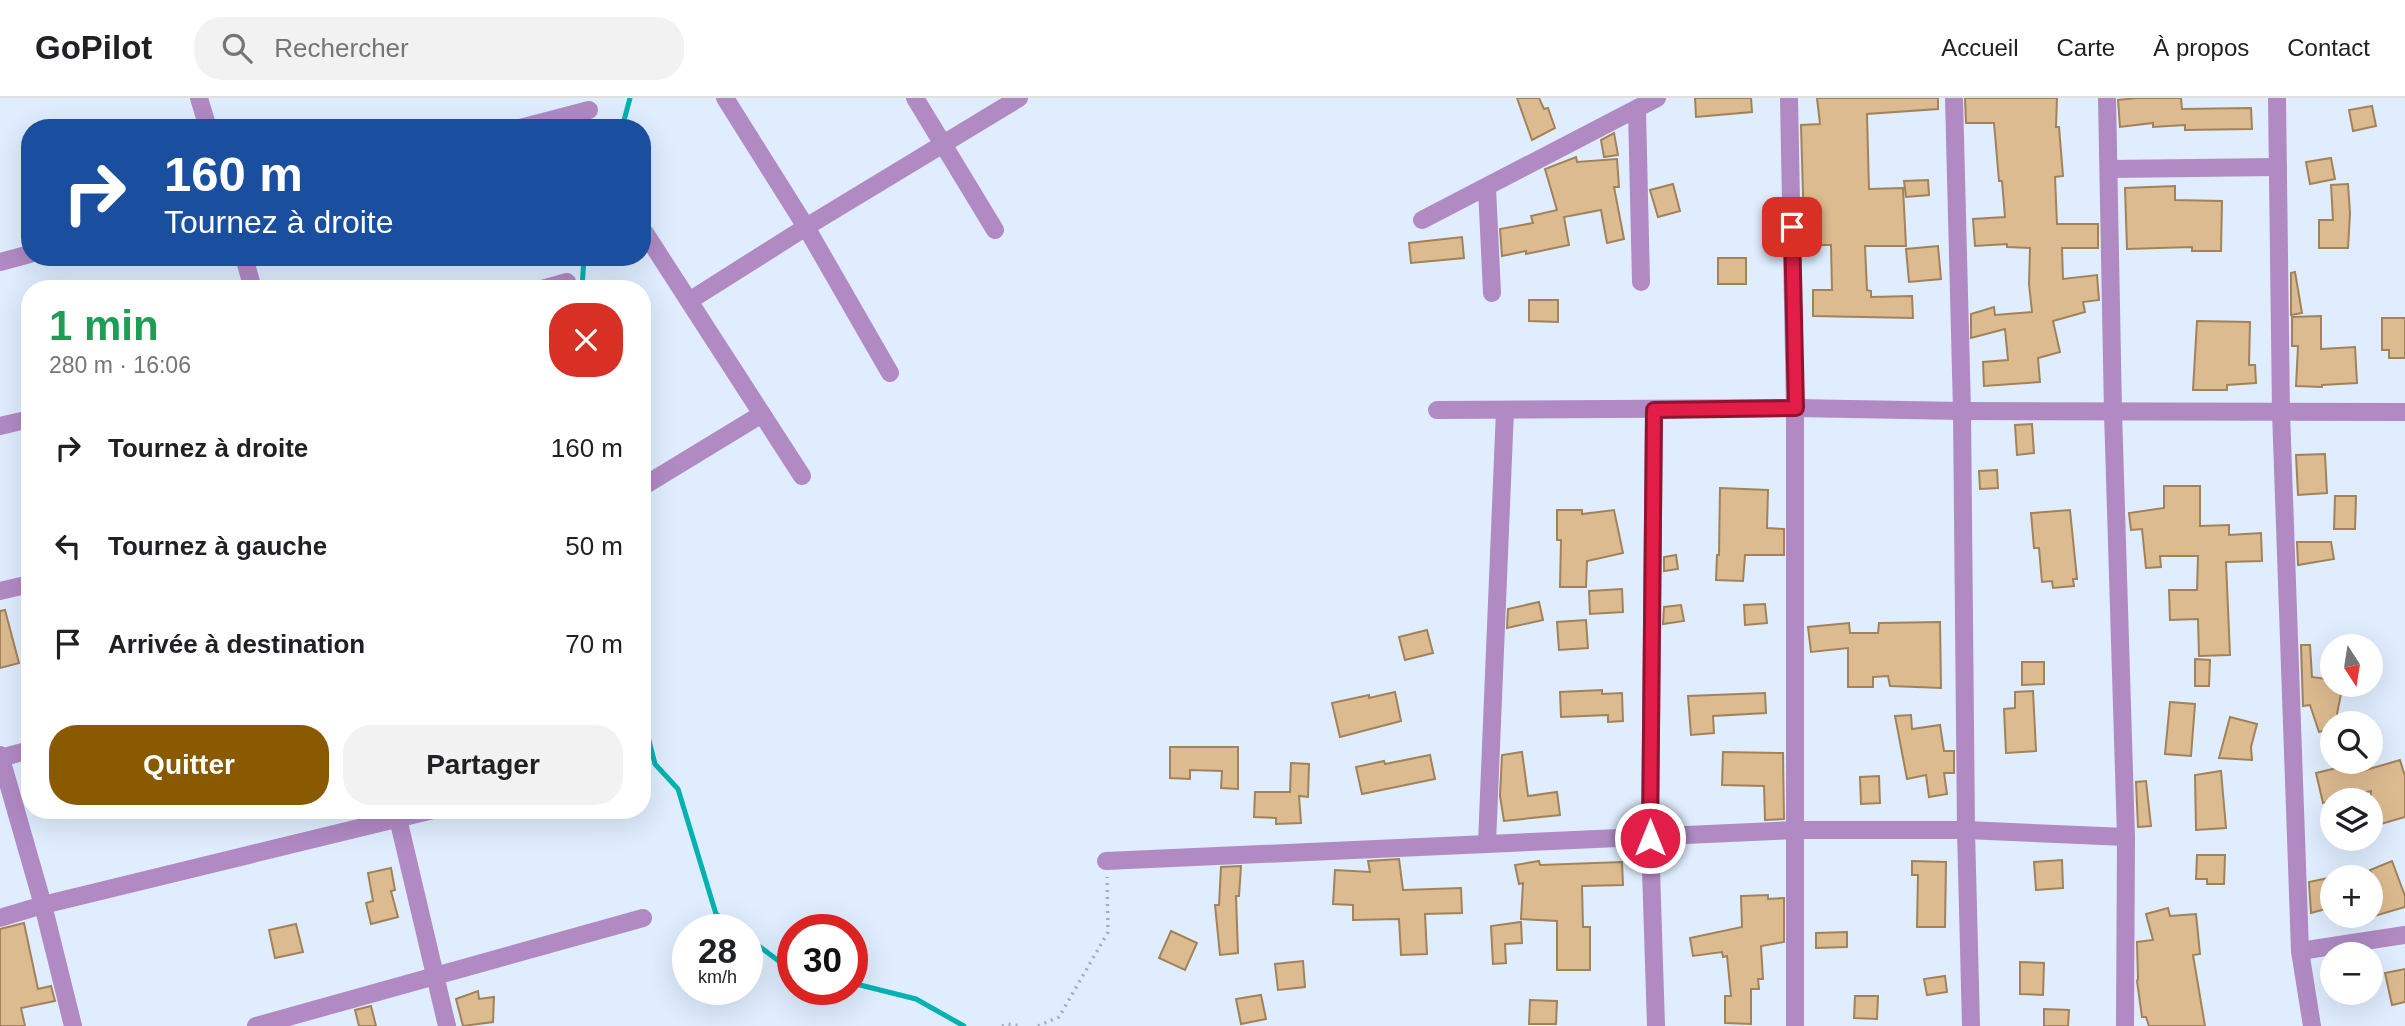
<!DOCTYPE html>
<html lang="fr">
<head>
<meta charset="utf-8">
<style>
	:root { --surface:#fff; --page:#f2f2f2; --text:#202124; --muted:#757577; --line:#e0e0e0; --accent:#895a00 }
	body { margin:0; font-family:Helvetica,sans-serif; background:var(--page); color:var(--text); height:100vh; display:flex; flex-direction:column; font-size:26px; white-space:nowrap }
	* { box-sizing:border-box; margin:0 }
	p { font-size:23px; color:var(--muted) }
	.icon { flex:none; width:38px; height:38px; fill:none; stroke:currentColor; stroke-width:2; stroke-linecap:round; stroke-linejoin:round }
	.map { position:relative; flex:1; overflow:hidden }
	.sheet { position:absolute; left:21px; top:182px; width:630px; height:539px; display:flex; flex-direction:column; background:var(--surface); border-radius:28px; box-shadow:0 7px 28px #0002 }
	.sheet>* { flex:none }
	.guide { position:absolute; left:21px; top:21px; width:630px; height:147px; border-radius:28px; box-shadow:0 7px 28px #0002; background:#1a4fa0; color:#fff; overflow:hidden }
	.needle { width:46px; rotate:168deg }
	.buttons { position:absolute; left:2320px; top:536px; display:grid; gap:14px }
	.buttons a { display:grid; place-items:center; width:63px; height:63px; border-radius:50%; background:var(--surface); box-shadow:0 7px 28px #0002; font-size:35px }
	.speed { position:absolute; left:672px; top:816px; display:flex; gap:14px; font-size:35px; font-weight:700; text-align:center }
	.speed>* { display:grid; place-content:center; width:91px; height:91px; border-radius:50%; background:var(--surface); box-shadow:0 7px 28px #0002; line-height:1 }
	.speed small { font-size:18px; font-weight:400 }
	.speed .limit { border:10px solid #d22; background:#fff; color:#111 }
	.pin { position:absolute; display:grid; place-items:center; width:60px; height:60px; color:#fff; margin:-30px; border-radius:14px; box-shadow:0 4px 10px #0006 }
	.me { position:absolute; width:77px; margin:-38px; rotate:0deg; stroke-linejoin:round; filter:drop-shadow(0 0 5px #0008) }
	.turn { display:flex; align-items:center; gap:24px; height:147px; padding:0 28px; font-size:32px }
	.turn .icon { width:91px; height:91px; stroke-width:2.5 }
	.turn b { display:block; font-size:49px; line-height:60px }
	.round { display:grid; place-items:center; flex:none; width:74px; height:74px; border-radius:28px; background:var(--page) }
	.summary { display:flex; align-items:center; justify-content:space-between; height:119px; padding:0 28px }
	h1 { font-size:42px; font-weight:800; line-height:52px; color:#1e9e55 }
	.cta { display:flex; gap:14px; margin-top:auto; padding:14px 28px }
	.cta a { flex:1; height:80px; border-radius:28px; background:var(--accent); color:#fff; font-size:28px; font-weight:800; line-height:80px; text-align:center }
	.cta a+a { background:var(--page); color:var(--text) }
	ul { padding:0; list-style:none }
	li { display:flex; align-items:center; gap:21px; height:98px; padding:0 28px }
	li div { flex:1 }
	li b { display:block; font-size:26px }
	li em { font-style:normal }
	header { display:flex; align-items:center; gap:42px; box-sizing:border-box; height:98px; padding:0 35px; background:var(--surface); border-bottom:2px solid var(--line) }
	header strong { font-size:33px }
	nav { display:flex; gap:38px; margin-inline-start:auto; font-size:24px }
	.search { width:490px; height:63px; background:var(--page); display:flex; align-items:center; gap:18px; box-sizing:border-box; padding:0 24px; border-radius:28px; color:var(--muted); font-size:26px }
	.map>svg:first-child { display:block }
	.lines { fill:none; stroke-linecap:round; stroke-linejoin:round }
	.stream { stroke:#02b2b1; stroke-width:5 }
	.building { fill:#ddbb90; stroke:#a18259; stroke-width:2 }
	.path { stroke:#a1aebf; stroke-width:3.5; stroke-dasharray:2 5; stroke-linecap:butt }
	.minor { stroke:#b18ac4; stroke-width:18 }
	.route-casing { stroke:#92132f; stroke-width:18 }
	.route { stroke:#e11d48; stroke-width:12 }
</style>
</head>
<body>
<header>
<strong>GoPilot</strong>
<div class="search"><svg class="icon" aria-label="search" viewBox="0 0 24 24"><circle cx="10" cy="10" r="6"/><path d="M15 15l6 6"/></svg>Rechercher</div>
<nav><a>Accueil</a><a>Carte</a><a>À propos</a><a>Contact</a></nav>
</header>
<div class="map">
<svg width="2405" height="928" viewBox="0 0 2405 928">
	<rect width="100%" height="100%" fill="#dfedfe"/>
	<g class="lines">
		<g class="stream">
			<polyline points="622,30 630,0"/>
			<polyline points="582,191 584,159"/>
			<polyline points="642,616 655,666 678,691 716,816 736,831"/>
			<polyline points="747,839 784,867 793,869"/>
			<polyline points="852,885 916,901 964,928"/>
		</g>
	</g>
	<g class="building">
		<polygon points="1517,0 1539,0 1544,11 1548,10 1555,30 1532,42"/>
		<polygon points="1695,0 1751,0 1752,14 1696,19"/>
		<polygon points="1817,0 1938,0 1938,11 1867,16 1869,91 1903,90 1906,148 1865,148 1867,192 1871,193 1871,199 1912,198 1913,220 1813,218 1813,192 1832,192 1831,147 1821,147 1820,129 1804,130 1801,27 1820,26"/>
		<polygon points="1965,0 2057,0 2056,29 2059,29 2063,78 2055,79 2057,126 2098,126 2098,150 2062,150 2063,181 2097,177 2099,202 2083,204 2085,214 2053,223 2060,254 2038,260 2040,284 1984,288 1983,264 2008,262 2005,231 1971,240 1971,216 1994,209 1995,217 2032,214 2029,186 2030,150 2007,149 2007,146 1975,148 1973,121 2005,119 2002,83 1999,83 1994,25 1966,25"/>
		<polygon points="2137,0 2181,0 2182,11 2251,10 2252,31 2185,32 2185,27 2153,29 2153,25 2120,29 2118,2"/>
		<polygon points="2372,8 2376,28 2353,33 2349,12"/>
		<polygon points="1614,35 1618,57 1604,59 1601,42"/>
		<polygon points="1576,59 1577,64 1617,61 1619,89 1614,89 1624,141 1607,145 1601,112 1564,119 1569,147 1526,156 1526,153 1502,158 1500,131 1533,125 1531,118 1557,112 1545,71"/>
		<polygon points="2331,60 2335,81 2310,86 2306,64"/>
		<polygon points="1928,82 1929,97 1906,99 1904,83"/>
		<polygon points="1673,86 1680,113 1658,119 1650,92"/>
		<polygon points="2348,86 2350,115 2348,150 2319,150 2319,122 2333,122 2331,87"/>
		<polygon points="2175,88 2175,102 2222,103 2221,153 2192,153 2192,149 2127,151 2125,90"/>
		<polygon points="1462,139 1464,160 1411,165 1409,145"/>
		<polygon points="1938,148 1941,181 1909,184 1906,151"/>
		<rect x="1718" y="160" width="28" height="26"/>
		<polygon points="2295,174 2302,215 2291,217 2291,175"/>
		<polygon points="1529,202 1558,202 1558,224 1529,223"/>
		<polygon points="2321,218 2321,251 2355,249 2357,285 2322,287 2322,289 2296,288 2298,248 2292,248 2292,219"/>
		<polygon points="2382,220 2405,220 2405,260 2389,260 2389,252 2382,252"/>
		<polygon points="2197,223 2250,224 2249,267 2255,267 2256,285 2227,287 2227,292 2193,292"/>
		<polygon points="2032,326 2034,355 2017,357 2015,327"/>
		<polygon points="2325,356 2327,395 2298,397 2296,357"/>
		<polygon points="1997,372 1998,390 1980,391 1979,373"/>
		<polygon points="2164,388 2200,388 2200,428 2229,427 2229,437 2261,435 2262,463 2226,464 2230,557 2199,558 2198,521 2170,522 2169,492 2197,492 2198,458 2160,458 2161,469 2146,470 2142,431 2131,432 2129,415 2164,410"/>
		<polygon points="1720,390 1768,392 1767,430 1784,431 1784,457 1745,457 1743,483 1716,482 1717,457 1719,457"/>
		<polygon points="2335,398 2356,398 2355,431 2334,431"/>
		<polygon points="1557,412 1582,412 1582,416 1614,412 1623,455 1587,463 1586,489 1560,489 1561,442 1557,442"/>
		<polygon points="2070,412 2077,481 2073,481 2074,488 2053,490 2052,483 2042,484 2039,450 2034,450 2031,415"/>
		<polygon points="2297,444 2331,444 2334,461 2298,467"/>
		<polygon points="1676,457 1678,471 1664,473 1664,459"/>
		<polygon points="1622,491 1623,514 1590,516 1589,493"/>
		<polygon points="1539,504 1543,522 1507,530 1508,511"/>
		<polygon points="1765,506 1767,525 1745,527 1744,507"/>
		<polygon points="1681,507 1684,523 1663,526 1664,509"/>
		<polygon points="5,512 19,565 0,570 0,513"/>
		<polygon points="1586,522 1588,550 1559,552 1557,524"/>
		<polygon points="1940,524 1941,590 1890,588 1888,578 1873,579 1873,589 1848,589 1848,550 1811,554 1808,529 1849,525 1850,535 1878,535 1879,525"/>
		<polygon points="1427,532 1433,555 1405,562 1399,539"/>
		<polygon points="2301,547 2310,547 2312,579 2333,582 2333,586 2343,586 2337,616 2340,625 2333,625 2333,629 2319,634 2310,607 2303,608"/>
		<polygon points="2195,561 2210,562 2209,588 2195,588"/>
		<polygon points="2022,564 2044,564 2044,586 2022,587"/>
		<polygon points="1602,592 1602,596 1622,595 1623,623 1608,624 1608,617 1561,619 1560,594"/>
		<polygon points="2033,593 2036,653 2006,655 2004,611 2015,610 2015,594"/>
		<polygon points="1395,594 1401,623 1340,639 1332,605 1369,597 1369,600"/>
		<polygon points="1765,595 1766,615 1713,618 1714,635 1691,637 1688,598"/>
		<polygon points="2170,604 2195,606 2191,658 2165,656"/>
		<polygon points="1911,617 1912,631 1940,627 1944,653 1954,653 1954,675 1944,675 1947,696 1929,699 1926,677 1907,681 1895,618"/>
		<polygon points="2230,619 2257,626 2251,649 2252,662 2219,660"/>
		<polygon points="1170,649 1238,649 1238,691 1221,690 1222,673 1190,672 1190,681 1170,680"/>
		<polygon points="1522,654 1528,698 1557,694 1560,717 1504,723 1500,698 1502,657"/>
		<polygon points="1723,654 1783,655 1784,721 1765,722 1764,688 1722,687"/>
		<polygon points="1430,657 1435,681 1362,696 1356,669 1384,663 1385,666"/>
		<polygon points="2400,662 2405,678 2405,719 2371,729 2371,693 2323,705 2316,675 2357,665 2359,674"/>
		<polygon points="1291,665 1309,666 1308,699 1299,698 1301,725 1276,726 1276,720 1254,719 1255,694 1290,694"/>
		<polygon points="2221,673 2226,730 2196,732 2195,677"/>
		<polygon points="1879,678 1880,705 1861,706 1860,679"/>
		<polygon points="2146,683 2151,728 2138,729 2136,684"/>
		<polygon points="2197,757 2225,757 2224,786 2207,786 2207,781 2196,781"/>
		<polygon points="1399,761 1403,792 1461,790 1462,815 1425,816 1427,856 1401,857 1399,821 1353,822 1353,807 1333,806 1335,772 1370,774 1368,763"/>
		<polygon points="2062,762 2063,790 2036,792 2034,764"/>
		<polygon points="1539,763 1540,767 1622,764 1623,787 1582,788 1583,829 1590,829 1590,872 1557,872 1557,823 1521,821 1523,785 1519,786 1515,767"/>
		<polygon points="1912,763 1946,764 1945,829 1917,829 1918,777 1912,777"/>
		<polygon points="2392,763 2405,798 2405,809 2371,819 2371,801 2380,798 2370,772"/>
		<polygon points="1241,768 1239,798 1236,798 1238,855 1220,857 1215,807 1219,807 1221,769"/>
		<polygon points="391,770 395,792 391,793 398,819 371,826 366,805 373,803 368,775"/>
		<polygon points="2333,779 2333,809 2311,815 2309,784"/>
		<polygon points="1768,797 1768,801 1784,800 1784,844 1761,848 1763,881 1758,881 1759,891 1751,891 1751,926 1725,925 1725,898 1731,898 1727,858 1723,859 1722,854 1693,858 1690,840 1742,829 1741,798"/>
		<polygon points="2168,810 2170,818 2196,816 2200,856 2193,857 2205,928 2149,928 2146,919 2142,919 2137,883 2138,881 2137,844 2153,842 2146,816"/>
		<polygon points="1521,824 1522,845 1505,846 1506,865 1493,866 1491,828"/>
		<polygon points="24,825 38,891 51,888 55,903 21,910 25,928 0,928 0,831"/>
		<polygon points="296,826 303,854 275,860 269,832"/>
		<polygon points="1171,833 1197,845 1185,872 1159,860"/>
		<polygon points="1847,834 1847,849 1816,850 1816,835"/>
		<polygon points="1303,863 1305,889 1278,892 1275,866"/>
		<polygon points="2020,864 2044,865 2043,897 2020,896"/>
		<polygon points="2405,871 2405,904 2392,907 2385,875"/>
		<polygon points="1945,878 1947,894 1927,897 1924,881"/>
		<polygon points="478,893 479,901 494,899 493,924 463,928 456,901"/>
		<polygon points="1261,897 1266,921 1241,926 1236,901"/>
		<polygon points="1855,898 1878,898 1877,921 1854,920"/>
		<polygon points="1530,902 1557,903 1556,926 1529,926"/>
		<polygon points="371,908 376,928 359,928 355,912"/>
		<polygon points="2044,911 2069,912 2068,928 2044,928"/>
	</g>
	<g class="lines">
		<g class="path">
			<polyline points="1002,928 1007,926 1022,928"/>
			<polyline points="1038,928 1059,919 1108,834 1107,779"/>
		</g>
		<g class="minor">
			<polyline points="199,0 208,30"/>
			<polyline points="725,0 806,129 890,275"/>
			<polyline points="915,0 995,132"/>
			<polyline points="1789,0 1795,310 1795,928"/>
			<polyline points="1954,0 1962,313 1966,732 1971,928"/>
			<polyline points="2107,0 2113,314 2126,739 2125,928"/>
			<polyline points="2277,0 2281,314 2300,853 2312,928"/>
			<polyline points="1637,12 1641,184"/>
			<polyline points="520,30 589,12"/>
			<polyline points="2109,71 2278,69"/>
			<polyline points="1487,90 1492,195"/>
			<polyline points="1422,122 1657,0"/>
			<polyline points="645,135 802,378"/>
			<polyline points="244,159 253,191"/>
			<polyline points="0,164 30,156"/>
			<polyline points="542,191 567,184"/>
			<polyline points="689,203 806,129 1019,0"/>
			<polyline points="1437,312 1795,310 1962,313 2405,314"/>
			<polyline points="1654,312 1650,740 1656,928"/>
			<polyline points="0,328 30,321"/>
			<polyline points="642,389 762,316"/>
			<polyline points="0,493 30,486"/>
			<polyline points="0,657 43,807 73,928"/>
			<polyline points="0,660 30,652"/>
			<polyline points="396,712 447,928"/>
			<polyline points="1487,745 1505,312"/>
			<polyline points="1106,763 1797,732 1966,732 2126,739"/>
			<polyline points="0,820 43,807 433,712"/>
			<polyline points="2300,853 2405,837"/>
			<polyline points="256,928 643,820"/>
		</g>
	</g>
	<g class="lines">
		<defs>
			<polyline id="route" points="1650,740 1654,312 1796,310 1792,129"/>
		</defs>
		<use href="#route" class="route-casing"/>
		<use href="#route" class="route"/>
	</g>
</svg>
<div class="buttons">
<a><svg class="needle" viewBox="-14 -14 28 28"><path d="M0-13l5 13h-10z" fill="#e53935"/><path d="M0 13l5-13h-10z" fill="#757577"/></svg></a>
<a><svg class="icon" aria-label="search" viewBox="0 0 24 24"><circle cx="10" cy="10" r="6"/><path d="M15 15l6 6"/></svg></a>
<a><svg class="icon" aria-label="layers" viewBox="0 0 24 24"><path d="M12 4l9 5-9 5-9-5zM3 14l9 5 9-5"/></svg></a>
<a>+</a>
<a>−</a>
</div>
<div class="speed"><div>28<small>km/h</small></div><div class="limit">30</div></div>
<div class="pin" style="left:1792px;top:129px;background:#d93025"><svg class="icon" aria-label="arrive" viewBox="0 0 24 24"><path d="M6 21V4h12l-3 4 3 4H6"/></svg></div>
<svg class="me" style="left:1650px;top:740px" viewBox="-20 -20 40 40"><circle r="17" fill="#e11d48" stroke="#fff" stroke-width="3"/><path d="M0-11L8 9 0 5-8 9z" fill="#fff"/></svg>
<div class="guide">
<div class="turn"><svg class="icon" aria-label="right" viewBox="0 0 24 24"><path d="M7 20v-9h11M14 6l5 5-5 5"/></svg><div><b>160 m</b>Tournez à droite</div></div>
</div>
<section class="sheet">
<div class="summary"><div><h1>1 min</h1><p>280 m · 16:06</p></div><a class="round" style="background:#d93025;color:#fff"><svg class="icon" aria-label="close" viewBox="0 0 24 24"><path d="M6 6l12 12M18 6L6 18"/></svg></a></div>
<ul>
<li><svg class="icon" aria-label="right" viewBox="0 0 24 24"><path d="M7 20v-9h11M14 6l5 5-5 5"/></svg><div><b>Tournez à droite</b></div><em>160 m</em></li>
<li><svg class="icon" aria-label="left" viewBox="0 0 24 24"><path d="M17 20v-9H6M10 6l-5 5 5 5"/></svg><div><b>Tournez à gauche</b></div><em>50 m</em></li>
<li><svg class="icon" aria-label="arrive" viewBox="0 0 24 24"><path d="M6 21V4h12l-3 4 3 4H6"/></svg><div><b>Arrivée à destination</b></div><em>70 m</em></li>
</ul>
<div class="cta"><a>Quitter</a><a>Partager</a></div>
</section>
</div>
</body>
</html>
